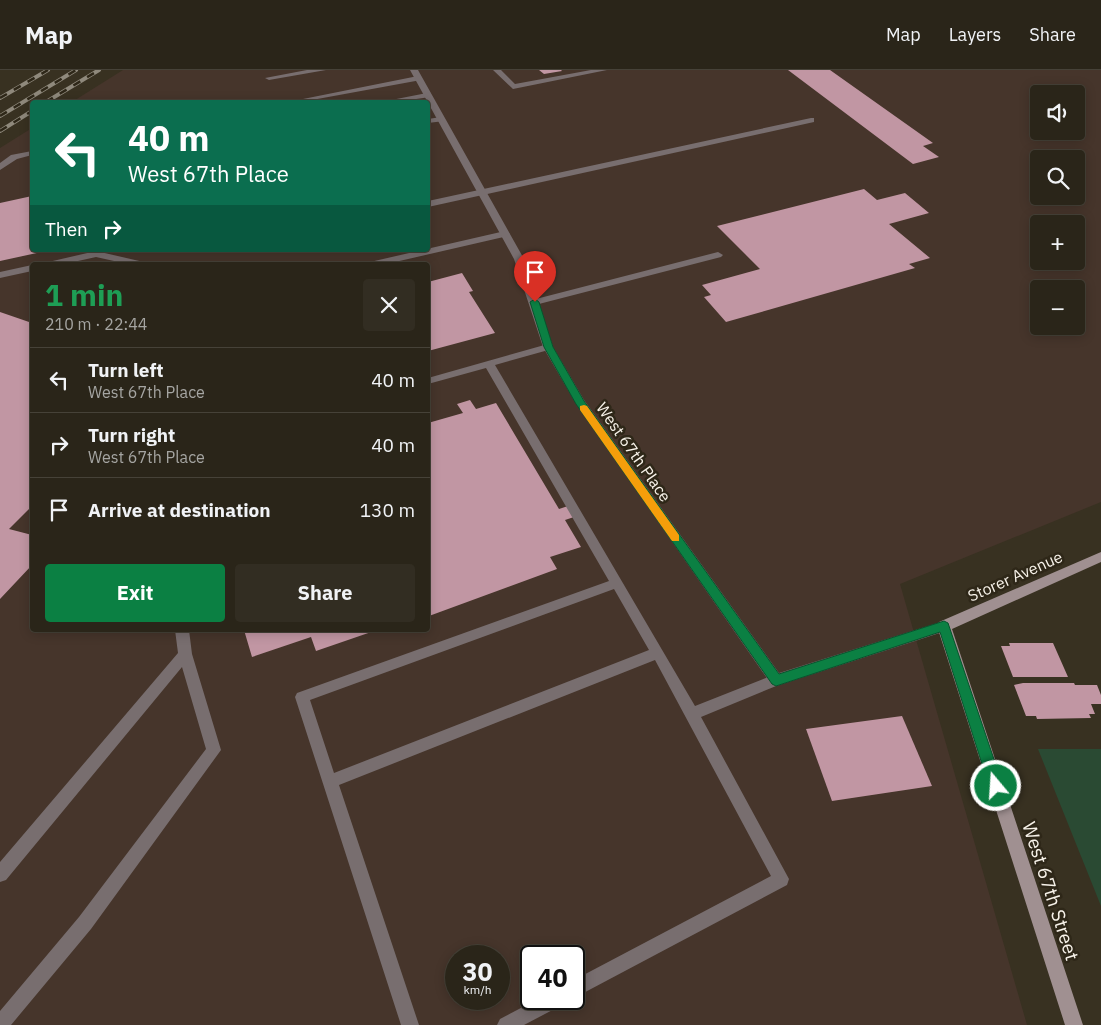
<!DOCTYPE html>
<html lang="en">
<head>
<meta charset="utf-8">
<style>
	:root { --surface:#2a2519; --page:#322d22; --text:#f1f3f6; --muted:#a5a5a2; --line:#464238; --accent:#0b8043 }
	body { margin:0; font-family:"IBM Plex Sans",sans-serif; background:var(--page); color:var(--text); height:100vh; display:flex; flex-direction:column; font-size:19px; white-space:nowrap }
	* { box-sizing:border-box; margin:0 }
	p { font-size:16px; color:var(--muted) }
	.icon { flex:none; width:28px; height:28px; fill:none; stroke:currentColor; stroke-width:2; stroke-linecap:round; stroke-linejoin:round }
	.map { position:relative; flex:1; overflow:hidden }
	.details { position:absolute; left:30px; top:192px; width:400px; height:370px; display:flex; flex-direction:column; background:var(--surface); border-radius:5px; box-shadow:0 2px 12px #0003,0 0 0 1px var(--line) }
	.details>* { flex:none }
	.top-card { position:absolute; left:30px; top:30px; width:400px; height:152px; border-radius:5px; box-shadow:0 2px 12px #0003,0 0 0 1px var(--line); background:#0b6e4f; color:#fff; overflow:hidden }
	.buttons { position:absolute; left:1030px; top:15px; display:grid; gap:10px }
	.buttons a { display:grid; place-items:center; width:55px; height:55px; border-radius:5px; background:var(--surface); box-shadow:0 2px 12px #0003,0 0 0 1px var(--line); font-size:25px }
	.speed { position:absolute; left:445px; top:875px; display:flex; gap:10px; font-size:25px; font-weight:700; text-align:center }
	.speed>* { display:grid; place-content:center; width:65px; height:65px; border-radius:50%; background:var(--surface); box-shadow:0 2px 12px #0003,0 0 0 1px var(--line); line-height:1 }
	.speed small { font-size:12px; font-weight:400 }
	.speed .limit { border:2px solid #111; border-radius:8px; background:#fff; color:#111 }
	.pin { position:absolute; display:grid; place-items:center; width:42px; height:42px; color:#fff; margin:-51px -21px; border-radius:50% 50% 50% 0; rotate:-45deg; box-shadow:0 0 5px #0007 }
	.pin .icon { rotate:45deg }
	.me { position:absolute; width:55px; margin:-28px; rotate:342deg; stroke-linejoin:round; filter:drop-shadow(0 0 4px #0008) }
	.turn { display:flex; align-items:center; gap:18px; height:105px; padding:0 15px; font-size:22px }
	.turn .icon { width:65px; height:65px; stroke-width:2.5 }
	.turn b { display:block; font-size:35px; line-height:42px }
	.then { display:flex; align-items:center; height:48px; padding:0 15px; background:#0003; gap:10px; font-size:19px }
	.round { display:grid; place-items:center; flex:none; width:52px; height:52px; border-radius:5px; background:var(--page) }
	.head { display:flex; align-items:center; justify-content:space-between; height:85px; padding:0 15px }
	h1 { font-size:30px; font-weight:700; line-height:38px; color:#1e9e55 }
	.cta { display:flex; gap:10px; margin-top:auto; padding:10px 15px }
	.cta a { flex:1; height:58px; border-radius:5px; background:var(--accent); color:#fff; font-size:20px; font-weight:700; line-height:58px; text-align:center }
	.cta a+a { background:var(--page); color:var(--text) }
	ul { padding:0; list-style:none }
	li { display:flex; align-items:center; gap:15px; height:65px; padding:0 15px; border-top:1px solid var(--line) }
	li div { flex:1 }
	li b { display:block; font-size:19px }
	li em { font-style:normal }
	header { display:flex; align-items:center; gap:30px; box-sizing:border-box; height:70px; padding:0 25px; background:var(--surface); border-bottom:1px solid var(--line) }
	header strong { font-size:24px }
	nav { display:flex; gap:28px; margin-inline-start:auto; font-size:18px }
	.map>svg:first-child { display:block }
	.industrial { fill:#46352b; fill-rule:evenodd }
	.green { fill:#2a4a33 }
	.building { fill:#c196a3 }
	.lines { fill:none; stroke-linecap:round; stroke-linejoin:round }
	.lane { fill:#786e6f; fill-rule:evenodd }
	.street { fill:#786e6f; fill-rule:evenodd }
	.secondary { fill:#a09091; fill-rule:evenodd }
	.rail-casing { stroke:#8f897c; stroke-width:4 }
	.rail { stroke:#2e2718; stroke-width:2.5; stroke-dasharray:8; stroke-linecap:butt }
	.route { fill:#0b8043; stroke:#07532c }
	.slow { fill:#f59e0b }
	.labels { text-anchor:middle; stroke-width:5; stroke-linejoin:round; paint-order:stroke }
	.street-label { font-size:16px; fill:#f7f2e9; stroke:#2e2718 }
	.near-street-label { font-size:19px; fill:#f7f2e9; stroke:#2e2718 }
</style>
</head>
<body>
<header>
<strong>Map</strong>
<nav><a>Map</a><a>Layers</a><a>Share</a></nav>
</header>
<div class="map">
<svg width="1101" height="955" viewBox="0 0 1101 955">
	<rect width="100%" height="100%" fill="#383121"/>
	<path class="industrial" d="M123,0H1101V432L900,514L1027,955H0V78L32,58V180H428V32H72ZM1039,24H1076V61H1039ZM1039,89H1076V126H1039ZM1039,154H1076V191H1039ZM32,195H428V560H32ZM1039,219H1076V256H1039ZM456,886H499V929H456ZM531,886H574V929H531Z"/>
	<polygon class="green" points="1038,679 1101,679 1101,836"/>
	<g class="building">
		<polygon points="539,0 561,0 562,1 544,4"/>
		<polygon points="788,0 830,0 933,73 923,76 939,87 913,94"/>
		<polygon points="864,119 877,130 905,123 929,143 889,154 930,188 909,194 915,198 726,252 704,227 711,225 702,215 760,199 717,156"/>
		<polygon points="32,126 32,180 46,181 0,191 0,133"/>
		<polygon points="462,203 473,221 469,222 495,263 428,281 428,212"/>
		<polygon points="0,242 32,253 32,436 9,459 32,465 32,495 0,529"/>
		<polygon points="470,330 476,339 496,333 559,439 571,435 577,446 565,450 581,477 550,487 557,499 429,546 428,353 463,343 457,334"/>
		<polygon points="244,560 377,560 316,581 311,567 252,587"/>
		<polygon points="1009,573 1053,573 1068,607 1013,607 1001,576 1010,576"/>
		<polygon points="1023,613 1074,613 1075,615 1097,615 1101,625 1101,634 1091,634 1095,644 1089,644 1091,648 1037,649 1036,646 1026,646 1014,615"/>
		<polygon points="902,646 932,716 832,731 806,659"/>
	</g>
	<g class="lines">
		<g class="lane">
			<polygon points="307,0 326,0 269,10 265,8"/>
			<polygon points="493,0 501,0 515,14 591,0 607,0 513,19"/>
			<polygon points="418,6 421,6 421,10 301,32 288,32"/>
			<polygon points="427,23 431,25 430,27 396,32 381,32"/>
			<polygon points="441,47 445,49 444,51 428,53 428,49"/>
			<polygon points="811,48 814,48 814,52 428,137 428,131"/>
			<polygon points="32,81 32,85 17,89 0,100 0,93 11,85"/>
			<polygon points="505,161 510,164 508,166 382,195 365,195 370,192"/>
			<polygon points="96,181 148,193 150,195 132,195 96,187 60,195 42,195 44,193"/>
			<polygon points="718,182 723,185 721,187 535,235 530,232 532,230"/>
			<polygon points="32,195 32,201 0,208 0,202"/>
			<path d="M548,274L552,275V279L495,295L695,636L776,604L781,606L783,610L781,614L701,647L789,809L787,815L574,928V910L771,806L655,590L339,715L419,955H401L295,627L297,623L609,511L486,298L428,314V308ZM614,519L649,580L334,703L310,630Z"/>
			<polygon points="175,560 189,560 192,584 221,680 91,859 11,955 0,955 0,941 79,847 206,679 182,597 6,810 0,812 0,792 178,583"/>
			<polygon points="538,929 565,929 562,935 524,955 497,955 500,949"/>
		</g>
		<polygon class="street" points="410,0 418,0 524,189 553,277 584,330 779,603 944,551 949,552 951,556 949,560 776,616 771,614 575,332 543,277 514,189"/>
		<polygon class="secondary" points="1101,482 1101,492 952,559 1083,955 1065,955 937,556 939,552"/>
		<defs>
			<g id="rail">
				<polyline points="0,28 48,0"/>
				<polyline points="46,32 99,0"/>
				<polyline points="0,46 76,0"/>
				<polyline points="0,61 32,41"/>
			</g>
		</defs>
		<use href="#rail" class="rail-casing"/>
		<use href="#rail" class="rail"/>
	</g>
	<polygon class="route" points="535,229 539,232 553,277 584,331 779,604 944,551 948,553 1003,716 1001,721 996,723 991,721 989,716 940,562 776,616 772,614 576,334 544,277 530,232"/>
	<polygon class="slow" points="584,335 587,336 679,465 679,471 672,471 580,340 580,336"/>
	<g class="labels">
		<g class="street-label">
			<text transform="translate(634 382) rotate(55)" y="6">West 67th Place</text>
			<text transform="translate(1015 506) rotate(-24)" y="6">Storer Avenue</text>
		</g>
		<g class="near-street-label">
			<text transform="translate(1051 821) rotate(72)" y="7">West 67th Street</text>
		</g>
	</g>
</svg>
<div class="buttons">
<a><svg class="icon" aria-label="sound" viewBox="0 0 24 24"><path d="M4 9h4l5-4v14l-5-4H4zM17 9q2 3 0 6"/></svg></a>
<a><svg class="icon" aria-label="search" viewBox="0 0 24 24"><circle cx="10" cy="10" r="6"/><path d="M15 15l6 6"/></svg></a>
<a>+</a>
<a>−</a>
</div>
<div class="speed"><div>30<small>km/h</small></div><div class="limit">40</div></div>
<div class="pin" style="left:535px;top:232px;background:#d93025"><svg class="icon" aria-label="arrive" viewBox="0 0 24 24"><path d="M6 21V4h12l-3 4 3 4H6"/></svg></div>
<svg class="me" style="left:996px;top:716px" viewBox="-20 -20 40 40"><circle r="17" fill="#0b8043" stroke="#fff" stroke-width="3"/><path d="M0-11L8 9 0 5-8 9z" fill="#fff"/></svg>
<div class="top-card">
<div class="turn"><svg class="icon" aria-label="left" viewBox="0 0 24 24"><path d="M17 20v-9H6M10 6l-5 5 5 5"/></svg><div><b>40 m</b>West 67th Place</div></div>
<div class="then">Then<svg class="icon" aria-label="right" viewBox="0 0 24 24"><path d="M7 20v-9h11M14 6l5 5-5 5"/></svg></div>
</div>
<section class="details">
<div class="head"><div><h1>1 min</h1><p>210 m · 22:44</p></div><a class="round"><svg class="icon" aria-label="close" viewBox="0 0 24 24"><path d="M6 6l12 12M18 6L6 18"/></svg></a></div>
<ul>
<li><svg class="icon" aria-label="left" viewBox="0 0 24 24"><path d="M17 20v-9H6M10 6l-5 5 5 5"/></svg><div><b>Turn left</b><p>West 67th Place</p></div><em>40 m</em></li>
<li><svg class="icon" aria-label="right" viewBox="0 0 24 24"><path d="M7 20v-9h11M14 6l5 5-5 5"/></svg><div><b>Turn right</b><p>West 67th Place</p></div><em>40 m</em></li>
<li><svg class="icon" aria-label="arrive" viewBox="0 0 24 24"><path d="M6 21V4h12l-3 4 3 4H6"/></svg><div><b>Arrive at destination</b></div><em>130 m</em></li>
</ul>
<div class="cta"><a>Exit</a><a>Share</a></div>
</section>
</div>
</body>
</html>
